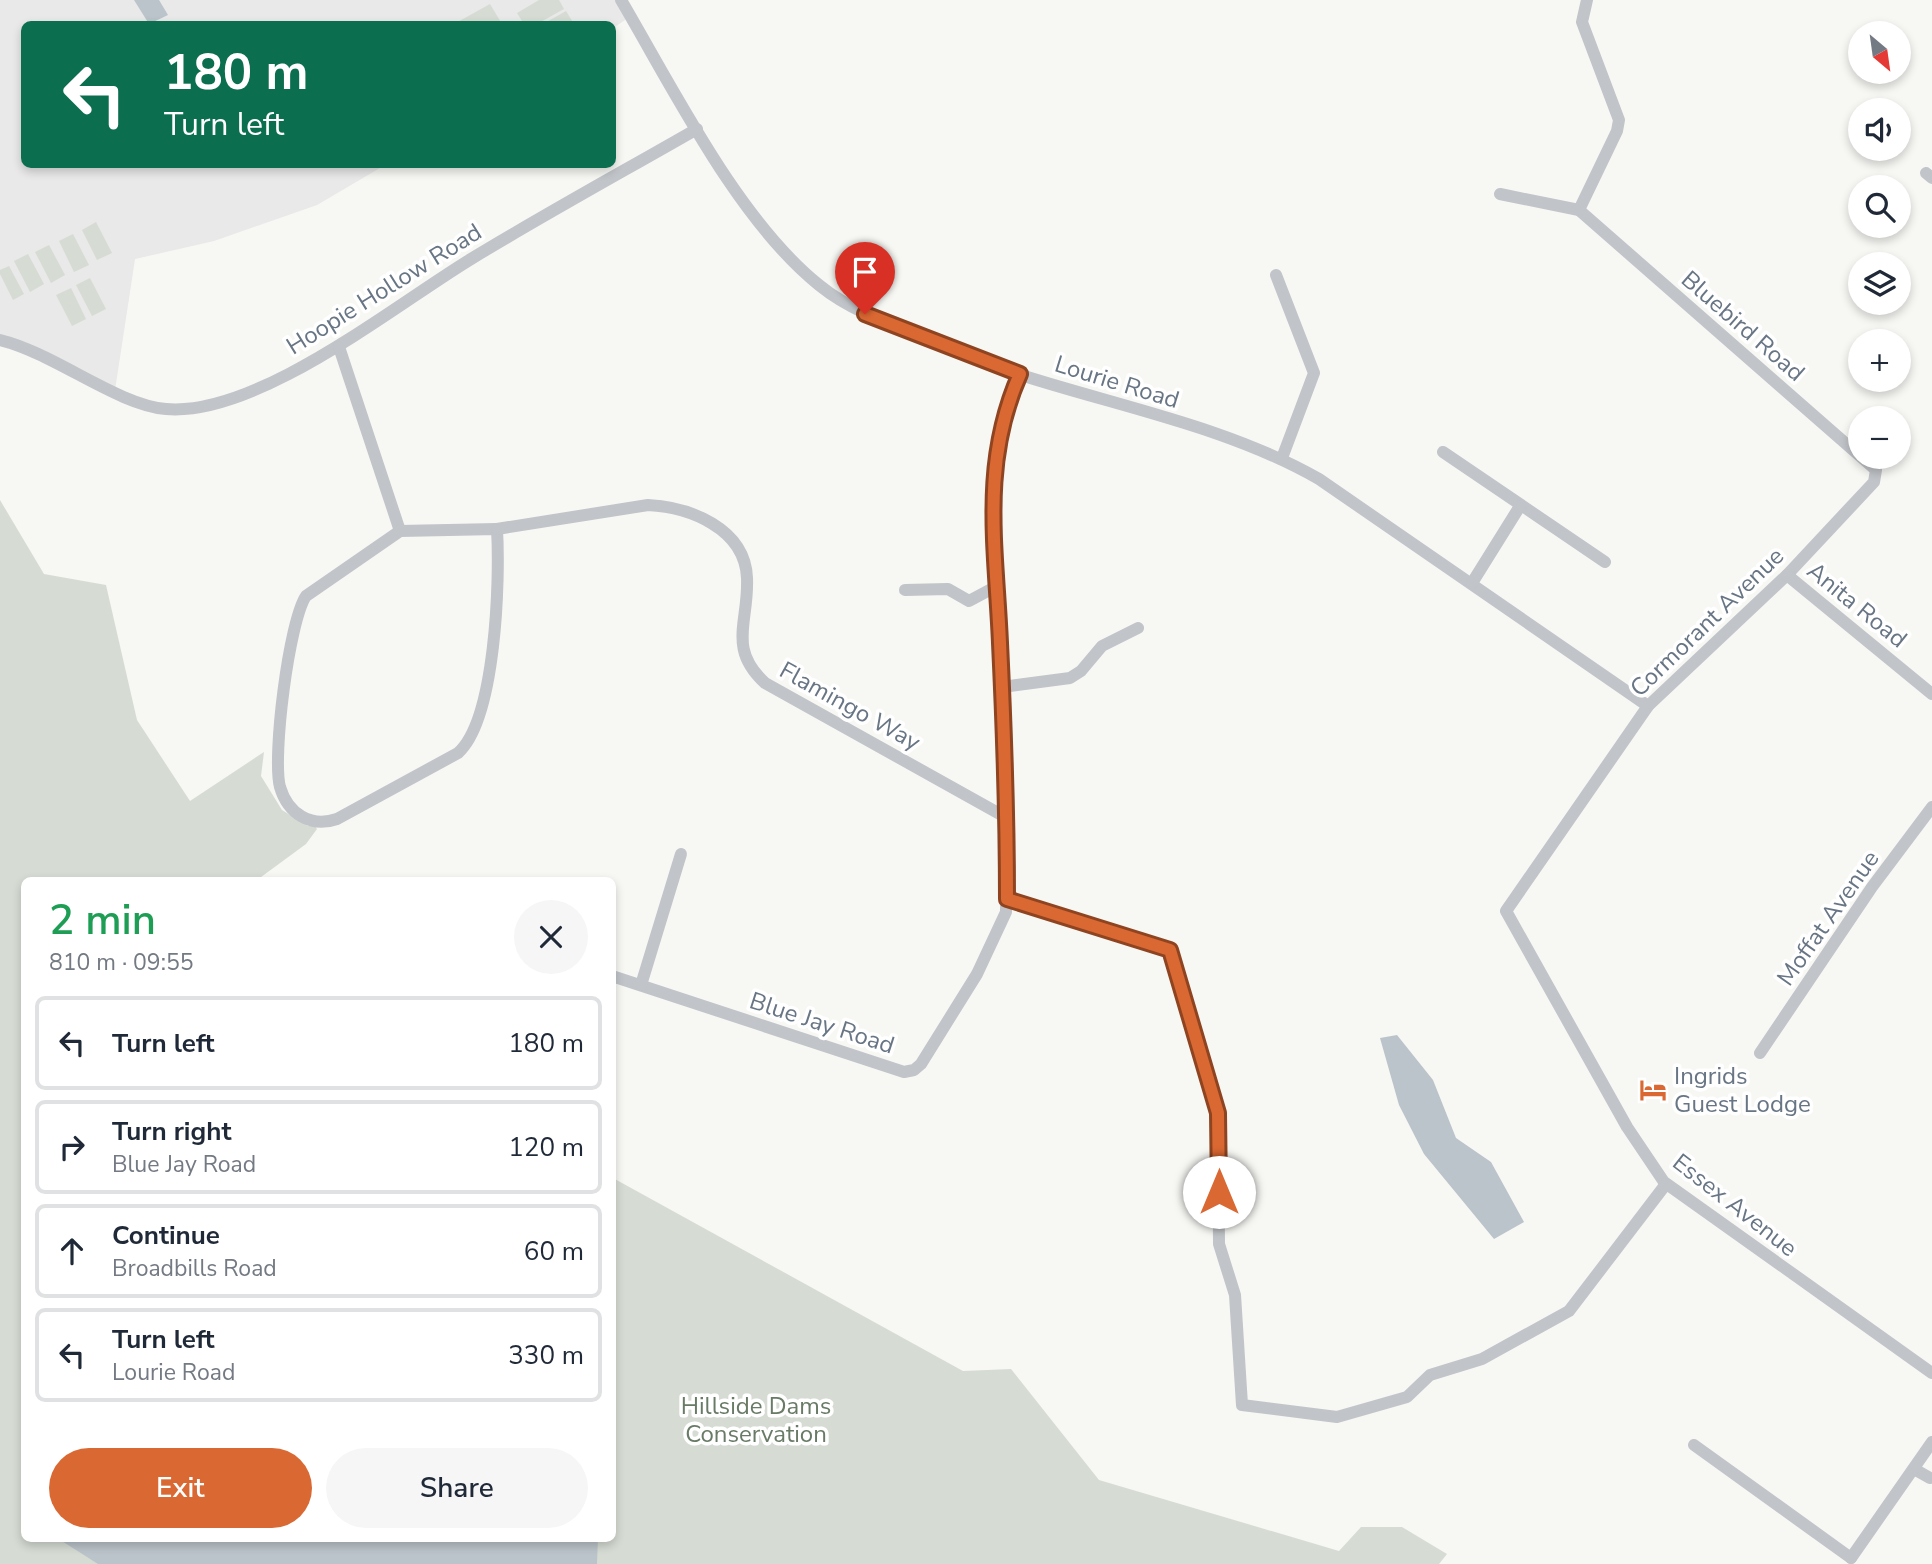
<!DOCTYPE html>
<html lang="en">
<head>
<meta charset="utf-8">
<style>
	:root { --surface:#fff; --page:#f6f6f7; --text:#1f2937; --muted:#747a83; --line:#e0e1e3; --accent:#da6832 }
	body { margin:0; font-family:"Nunito Sans",sans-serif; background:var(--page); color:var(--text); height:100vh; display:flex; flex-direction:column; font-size:26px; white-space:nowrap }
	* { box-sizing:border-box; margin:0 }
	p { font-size:23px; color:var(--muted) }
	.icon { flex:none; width:38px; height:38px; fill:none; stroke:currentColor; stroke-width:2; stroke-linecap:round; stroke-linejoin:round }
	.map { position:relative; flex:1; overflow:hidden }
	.drawer { position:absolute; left:21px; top:877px; width:595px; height:665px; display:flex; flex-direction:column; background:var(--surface); border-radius:10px; box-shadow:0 4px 10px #0003 }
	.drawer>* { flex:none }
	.hud { position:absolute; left:21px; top:21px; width:595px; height:147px; border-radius:10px; box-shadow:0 4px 10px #0003; background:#0b6e4f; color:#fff; overflow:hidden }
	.needle { width:46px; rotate:151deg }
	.tools { position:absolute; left:1848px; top:21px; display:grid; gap:14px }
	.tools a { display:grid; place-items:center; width:63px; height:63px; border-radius:50%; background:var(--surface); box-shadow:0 4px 10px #0003; font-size:35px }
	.pin { position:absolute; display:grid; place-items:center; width:60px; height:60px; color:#fff; margin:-72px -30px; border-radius:50% 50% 50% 0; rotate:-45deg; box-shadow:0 0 7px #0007 }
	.pin .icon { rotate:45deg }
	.me { position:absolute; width:77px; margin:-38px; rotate:0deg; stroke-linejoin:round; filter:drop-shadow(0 0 5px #0008) }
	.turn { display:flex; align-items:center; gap:24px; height:147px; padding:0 28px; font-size:32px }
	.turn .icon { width:91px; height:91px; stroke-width:2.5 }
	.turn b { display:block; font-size:49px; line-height:60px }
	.round { display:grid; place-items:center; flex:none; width:74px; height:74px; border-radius:37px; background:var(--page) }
	.summary { display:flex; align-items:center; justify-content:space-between; height:119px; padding:0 28px }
	h1 { font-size:42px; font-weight:600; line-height:52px; color:#1e9e55 }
	.cta { display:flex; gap:14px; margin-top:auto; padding:14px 28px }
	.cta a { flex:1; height:80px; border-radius:42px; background:var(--accent); color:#fff; font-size:28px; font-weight:600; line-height:80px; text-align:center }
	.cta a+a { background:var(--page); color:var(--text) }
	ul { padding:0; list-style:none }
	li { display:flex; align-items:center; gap:21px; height:94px; margin:0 14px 10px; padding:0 14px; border:4px solid var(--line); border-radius:10px }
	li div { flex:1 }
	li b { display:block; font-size:26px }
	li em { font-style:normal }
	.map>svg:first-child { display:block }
	.built { fill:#e8e9e8 }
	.green { fill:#d6dcd4 }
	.water { fill:#bbc4ca }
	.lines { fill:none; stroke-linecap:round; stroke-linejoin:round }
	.minor { stroke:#c1c4c8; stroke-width:12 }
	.route-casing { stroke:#8e4420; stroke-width:18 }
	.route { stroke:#da6832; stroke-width:12 }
	.labels { text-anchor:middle; stroke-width:7; stroke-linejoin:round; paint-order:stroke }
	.street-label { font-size:24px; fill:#687584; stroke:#fff }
	.poi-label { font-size:24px; fill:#687584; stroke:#fff; text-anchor:start }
	.park-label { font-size:24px; fill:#697b66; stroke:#fff }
</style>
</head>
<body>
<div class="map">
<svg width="1932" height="1564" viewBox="0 0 1932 1564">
	<rect width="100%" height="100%" fill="#f7f7f4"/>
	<polygon class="built" points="0,0 617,0 628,18 613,28 612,24 24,24 24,164 385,165 317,205 214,241 135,259 115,390 0,339"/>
	<g class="green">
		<polygon points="539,0 559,0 564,9 537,24 524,24 517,13"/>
		<polygon points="490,4 502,24 454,24"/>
		<polygon points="566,11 574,24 543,24"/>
		<polygon points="96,222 112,253 97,260 82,230"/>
		<polygon points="73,234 89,265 74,272 59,241"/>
		<polygon points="49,245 65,275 51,283 35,252"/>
		<polygon points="28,254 44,284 30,292 14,261"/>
		<polygon points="9,266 24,294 13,300 0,274 0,270"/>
		<polygon points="90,278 106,309 92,316 76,285"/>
		<polygon points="71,288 86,319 72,326 56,295"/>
		<polygon points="0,500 44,574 106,585 137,720 190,801 264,752 261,776 282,810 308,826 314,825 317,829 306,844 257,880 24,880 24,1538 612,1538 613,1178 963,1371 1011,1369 1099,1480 1339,1551 1361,1527 1402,1527 1447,1554 1439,1564 0,1564"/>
	</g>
	<g class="water">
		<polygon points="134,0 159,0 168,15 149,24"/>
		<polygon points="1397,1035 1433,1080 1456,1138 1491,1162 1524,1222 1494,1239 1424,1154 1399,1105 1380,1038"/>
		<polygon points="57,1538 598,1538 597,1564 98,1564"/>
	</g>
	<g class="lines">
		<g class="minor">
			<path d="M621,0C674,90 738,220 819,285C852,312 893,325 932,340C962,352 991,365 1021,375C1121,407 1228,427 1319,479L1648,706"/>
			<polyline points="1926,173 1932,178"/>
			<polyline points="1500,194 1579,210 1876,470 1874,482 1787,575 1648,706 1506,911 1627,1127 1664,1182 1932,1373"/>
			<polyline points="1579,210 1617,131 1619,120 1582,22 1587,0"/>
			<polyline points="1276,275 1314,373 1282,458"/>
			<path d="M0,340C54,353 117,405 166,409C257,417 395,305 471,259C545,214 622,172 697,129"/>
			<polyline points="339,347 400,531"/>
			<polyline points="1443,452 1605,562"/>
			<path d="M497,529C500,580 496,719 458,753L337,819C311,828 288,814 280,787C272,757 289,621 306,596L400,531Z"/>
			<path d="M497,529L648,505C689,507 745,528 747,578C749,622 727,648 765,683L1007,818"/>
			<polyline points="1787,575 1932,694"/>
			<polyline points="1472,583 1520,506"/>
			<polyline points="905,590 948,589 969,601 997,586"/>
			<polyline points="1002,687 1070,678 1081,671 1102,646 1138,628"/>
			<polyline points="1007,899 1169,950 1218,1113 1219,1244 1235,1295 1242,1405 1337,1417 1407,1397 1430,1375 1482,1359 1569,1311 1666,1184"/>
			<polyline points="612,976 904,1072 914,1070 921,1064 977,974 1006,912 1007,818 992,507 997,444 1008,400 1019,375"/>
			<polyline points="641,985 681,854"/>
			<polyline points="1760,1053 1872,887 1932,807"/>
			<polyline points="1694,1445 1851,1558"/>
			<polyline points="1914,1469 1930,1478"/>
			<polyline points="1851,1558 1932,1442"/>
		</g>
	</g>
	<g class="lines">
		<defs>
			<path id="route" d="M865,314L1020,374C980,464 996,548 1000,643C1004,728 1007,814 1007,899L1170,950L1218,1113L1219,1192"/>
		</defs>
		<use href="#route" class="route-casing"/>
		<use href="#route" class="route"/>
	</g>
	<defs>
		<symbol id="hotel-bare" viewBox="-9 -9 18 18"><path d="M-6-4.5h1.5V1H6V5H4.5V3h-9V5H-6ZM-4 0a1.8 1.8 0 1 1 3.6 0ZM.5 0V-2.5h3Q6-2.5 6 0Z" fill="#da6832" stroke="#fff" stroke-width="2.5" paint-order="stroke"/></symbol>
	</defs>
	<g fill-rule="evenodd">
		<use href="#hotel-bare" x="1634" y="1071" width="38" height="38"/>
	</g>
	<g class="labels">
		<g class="street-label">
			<text transform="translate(384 289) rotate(-32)" y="8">Hoopie Hollow Road</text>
			<text transform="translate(1743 326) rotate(41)" y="8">Bluebird Road</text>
			<text transform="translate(1117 382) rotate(17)" y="8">Lourie Road</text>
			<text transform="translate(1857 605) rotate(39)" y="8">Anita Road</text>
			<text transform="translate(1707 622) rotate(-44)" y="8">Cormorant Avenue</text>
			<text transform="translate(850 706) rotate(29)" y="8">Flamingo Way</text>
			<text transform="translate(1828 918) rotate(-55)" y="8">Moffat Avenue</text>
			<text transform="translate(822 1023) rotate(18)" y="8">Blue Jay Road</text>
			<text transform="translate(1735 1205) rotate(38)" y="8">Essex Avenue</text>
		</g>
		<g class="poi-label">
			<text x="1674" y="1084">Ingrids<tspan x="1674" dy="28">Guest Lodge</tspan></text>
		</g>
		<g class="park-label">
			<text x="756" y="1414">Hillside Dams<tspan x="756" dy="28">Conservation</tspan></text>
		</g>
	</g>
</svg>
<div class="tools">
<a><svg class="needle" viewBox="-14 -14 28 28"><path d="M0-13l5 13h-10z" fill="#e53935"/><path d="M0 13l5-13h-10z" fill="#747a83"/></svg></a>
<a><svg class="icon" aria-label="sound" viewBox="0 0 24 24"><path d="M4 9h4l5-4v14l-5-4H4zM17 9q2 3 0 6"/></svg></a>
<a><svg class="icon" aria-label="search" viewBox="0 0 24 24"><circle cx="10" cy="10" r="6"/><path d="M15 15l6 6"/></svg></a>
<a><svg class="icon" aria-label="layers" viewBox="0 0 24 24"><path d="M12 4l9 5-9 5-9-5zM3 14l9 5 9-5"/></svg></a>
<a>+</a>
<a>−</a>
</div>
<div class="pin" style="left:865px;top:314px;background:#d93025"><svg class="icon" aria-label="arrive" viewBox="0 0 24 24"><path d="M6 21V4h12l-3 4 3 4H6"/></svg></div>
<svg class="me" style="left:1219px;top:1192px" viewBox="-20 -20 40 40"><circle r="19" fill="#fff"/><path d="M0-13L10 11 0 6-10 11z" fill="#da6832"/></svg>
<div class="hud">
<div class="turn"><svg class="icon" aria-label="left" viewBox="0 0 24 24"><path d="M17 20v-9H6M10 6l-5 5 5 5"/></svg><div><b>180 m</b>Turn left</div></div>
</div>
<section class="drawer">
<div class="summary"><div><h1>2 min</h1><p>810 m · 09:55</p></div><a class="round"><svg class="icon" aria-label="close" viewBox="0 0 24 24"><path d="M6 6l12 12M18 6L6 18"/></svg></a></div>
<ul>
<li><svg class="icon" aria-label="left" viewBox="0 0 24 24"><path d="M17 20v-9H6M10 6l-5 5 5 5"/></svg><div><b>Turn left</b></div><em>180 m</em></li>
<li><svg class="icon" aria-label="right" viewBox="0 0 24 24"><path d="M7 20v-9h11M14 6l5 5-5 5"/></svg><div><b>Turn right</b><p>Blue Jay Road</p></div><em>120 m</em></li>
<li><svg class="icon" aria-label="ahead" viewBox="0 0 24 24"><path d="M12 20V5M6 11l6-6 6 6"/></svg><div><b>Continue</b><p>Broadbills Road</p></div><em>60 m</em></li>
<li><svg class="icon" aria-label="left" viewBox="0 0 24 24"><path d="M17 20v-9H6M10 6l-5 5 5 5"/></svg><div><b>Turn left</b><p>Lourie Road</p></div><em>330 m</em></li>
</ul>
<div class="cta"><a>Exit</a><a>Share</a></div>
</section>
</div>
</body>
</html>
